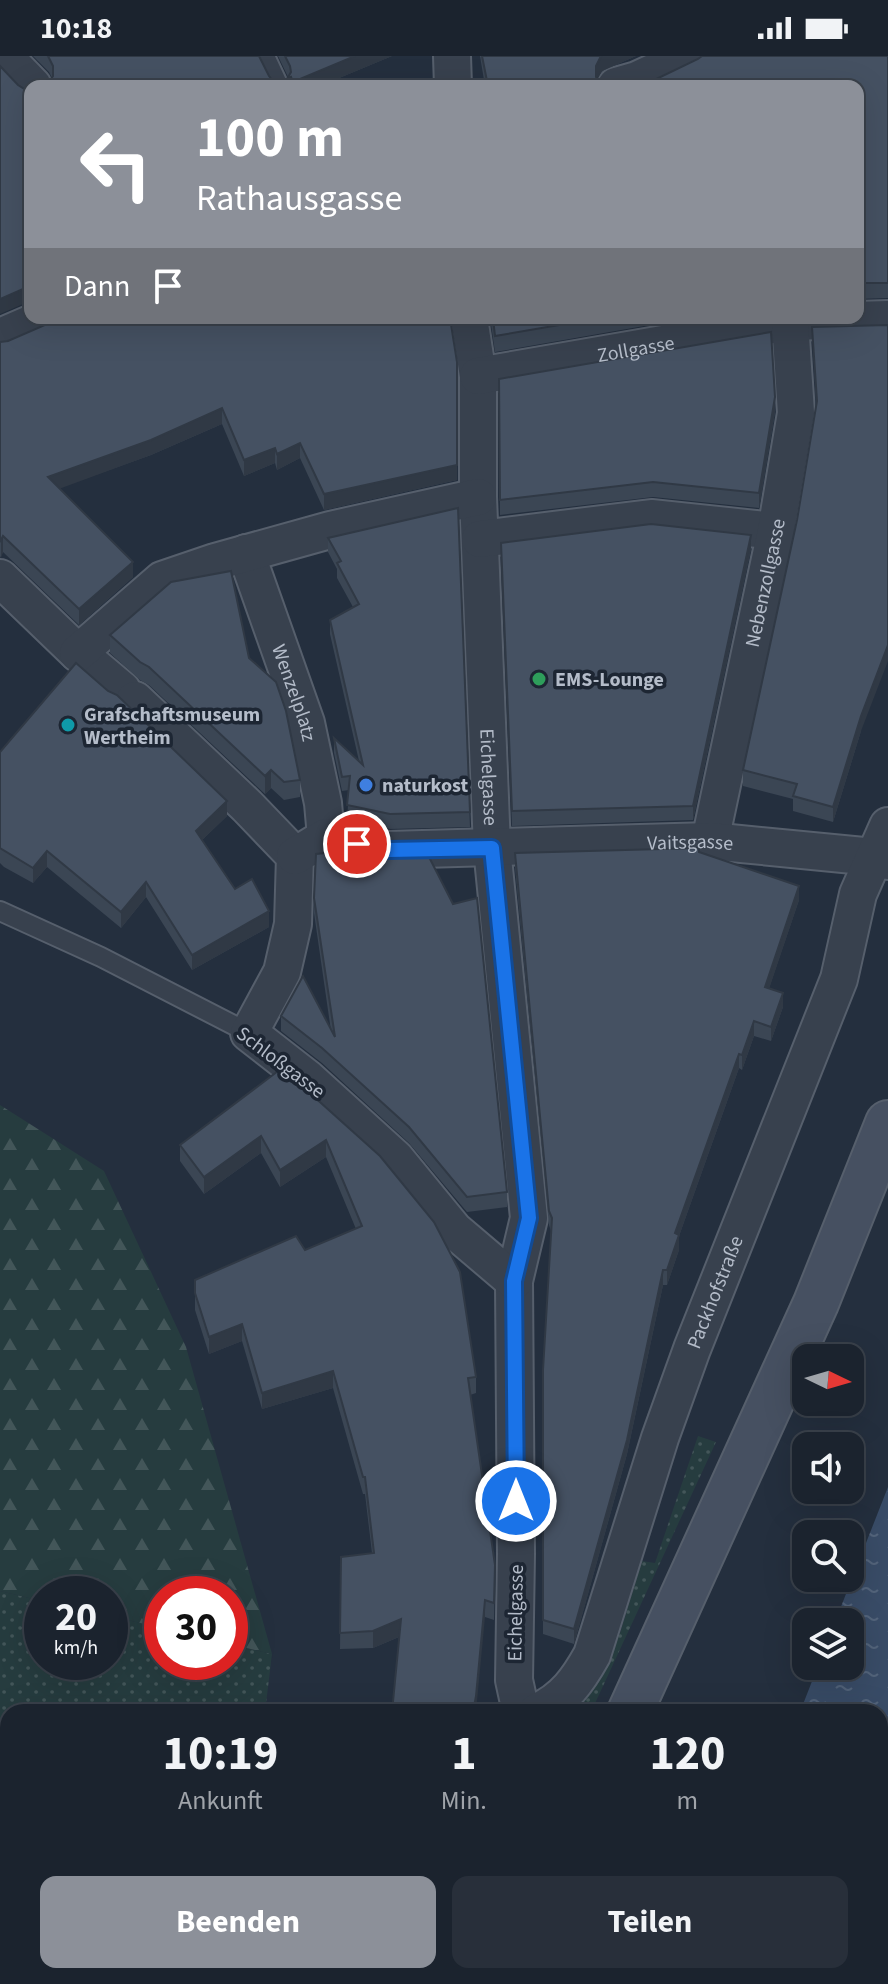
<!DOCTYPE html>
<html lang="de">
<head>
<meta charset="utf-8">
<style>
	:root { --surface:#1b232e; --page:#282f3a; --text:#f1f3f6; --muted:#a0a4aa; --line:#39404a; --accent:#8c9099 }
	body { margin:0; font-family:"Source Sans 3",sans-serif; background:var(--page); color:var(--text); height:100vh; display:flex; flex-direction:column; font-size:30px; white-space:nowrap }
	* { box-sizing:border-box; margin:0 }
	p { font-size:26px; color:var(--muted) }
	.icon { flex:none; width:44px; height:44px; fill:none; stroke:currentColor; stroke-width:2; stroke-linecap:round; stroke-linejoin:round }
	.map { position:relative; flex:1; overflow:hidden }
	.side { position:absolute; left:0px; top:1648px; width:888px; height:280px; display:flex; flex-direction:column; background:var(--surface); border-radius:24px 24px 0 0; box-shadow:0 8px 32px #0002,0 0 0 2px var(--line) }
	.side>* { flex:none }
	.top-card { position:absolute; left:24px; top:24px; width:840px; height:244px; border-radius:16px; box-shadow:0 8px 32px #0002,0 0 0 2px var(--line); background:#8c9099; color:#fff; overflow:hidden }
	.needle { width:52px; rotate:95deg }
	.buttons { position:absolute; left:792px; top:1288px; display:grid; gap:16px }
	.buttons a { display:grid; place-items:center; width:72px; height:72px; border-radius:16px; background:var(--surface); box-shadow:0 8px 32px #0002,0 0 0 2px var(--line); font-size:40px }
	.speed { position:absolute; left:24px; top:1520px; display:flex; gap:16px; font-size:40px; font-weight:700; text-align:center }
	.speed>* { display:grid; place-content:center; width:104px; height:104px; border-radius:50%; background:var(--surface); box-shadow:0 8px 32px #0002,0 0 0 2px var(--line); line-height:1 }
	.speed small { font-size:20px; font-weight:400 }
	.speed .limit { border:12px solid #d22; background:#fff; color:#111 }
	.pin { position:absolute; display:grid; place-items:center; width:68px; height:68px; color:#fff; margin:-34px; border:4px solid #fff; border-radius:50%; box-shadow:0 2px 8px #0007 }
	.me { position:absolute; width:88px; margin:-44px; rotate:0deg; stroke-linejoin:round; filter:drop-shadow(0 0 6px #0008) }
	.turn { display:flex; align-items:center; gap:28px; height:168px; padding:0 40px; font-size:36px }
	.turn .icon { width:104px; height:104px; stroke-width:2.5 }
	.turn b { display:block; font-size:56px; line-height:68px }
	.then { display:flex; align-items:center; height:76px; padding:0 40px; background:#0003; gap:16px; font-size:30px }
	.eta { display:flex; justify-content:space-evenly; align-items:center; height:136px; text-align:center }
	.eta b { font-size:48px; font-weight:700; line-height:56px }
	.cta { display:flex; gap:16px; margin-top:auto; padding:16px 40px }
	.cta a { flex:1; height:92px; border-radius:16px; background:var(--accent); color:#fff; font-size:32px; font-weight:700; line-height:92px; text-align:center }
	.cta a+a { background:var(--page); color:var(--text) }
	.status { display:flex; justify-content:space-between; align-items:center; height:56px; padding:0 40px; background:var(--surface); direction:ltr }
	.status svg { height:22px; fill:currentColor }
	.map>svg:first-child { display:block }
	.grass { fill:url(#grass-dots) }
	.forest { fill:url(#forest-firs) }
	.water { fill:url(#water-ripples) }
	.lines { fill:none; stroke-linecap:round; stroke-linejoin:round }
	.lane-casing { stroke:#565f6c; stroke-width:22 }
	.street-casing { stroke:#565f6c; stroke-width:40 }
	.secondary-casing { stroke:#565f6c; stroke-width:48 }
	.lane { stroke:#38414e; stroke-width:18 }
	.street { stroke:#38414e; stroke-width:36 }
	.secondary { stroke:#465061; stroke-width:44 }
	.wall { fill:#3b4654 }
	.shaded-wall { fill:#303945 }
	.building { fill:#455162; stroke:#303945; stroke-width:2 }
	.route-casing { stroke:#114b97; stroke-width:20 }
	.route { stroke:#1a73e8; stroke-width:14 }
	.leisure-dot { fill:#2e9e5b; stroke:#1d2633; stroke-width:3 }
	.culture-dot { fill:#0f9aa8; stroke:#1d2633; stroke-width:3 }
	.shop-dot { fill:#3f7fe0; stroke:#1d2633; stroke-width:3 }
	.labels { text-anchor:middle; stroke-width:7; stroke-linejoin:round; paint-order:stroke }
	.street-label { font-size:20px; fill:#b4bcc9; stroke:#1d2633 }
	.poi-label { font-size:20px; font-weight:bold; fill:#b4bcc9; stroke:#1d2633; text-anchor:start }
</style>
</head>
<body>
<div class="status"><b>10:18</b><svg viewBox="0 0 49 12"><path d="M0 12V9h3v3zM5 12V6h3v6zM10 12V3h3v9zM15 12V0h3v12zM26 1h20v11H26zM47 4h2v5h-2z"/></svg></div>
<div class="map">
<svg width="888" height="1928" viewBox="0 0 888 1928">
	<defs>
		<pattern id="grass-dots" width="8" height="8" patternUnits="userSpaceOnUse" patternTransform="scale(2)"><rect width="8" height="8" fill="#263c3f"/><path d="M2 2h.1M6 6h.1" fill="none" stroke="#435659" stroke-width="1.8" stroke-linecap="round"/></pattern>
		<pattern id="forest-firs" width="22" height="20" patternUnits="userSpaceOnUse" patternTransform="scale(2)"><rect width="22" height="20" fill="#263c3f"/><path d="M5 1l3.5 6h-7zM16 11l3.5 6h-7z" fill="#435659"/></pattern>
		<pattern id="water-ripples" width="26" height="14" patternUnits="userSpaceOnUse" patternTransform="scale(2)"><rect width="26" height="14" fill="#394c67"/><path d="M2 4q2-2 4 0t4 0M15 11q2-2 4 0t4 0" fill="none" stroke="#53647b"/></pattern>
	</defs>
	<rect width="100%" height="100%" fill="#242f3e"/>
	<g class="grass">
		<polygon points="698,1380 716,1386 591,1656 570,1656 604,1611 620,1577 642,1505 655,1507"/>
		<polygon points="0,1535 42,1545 42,1606 110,1606 110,1560 162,1572 162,1606 230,1606 230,1588 272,1598 265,1656 8,1656 8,1864 0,1862"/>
	</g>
	<g class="forest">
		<polygon points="0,1049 104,1115 186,1291 272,1598 230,1588 230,1538 162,1538 162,1572 110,1560 110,1538 42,1538 42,1545 0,1535"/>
		<polygon points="0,1862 8,1864 8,1920 237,1920 236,1928 0,1928"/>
	</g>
	<polygon class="water" points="888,1431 888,1928 771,1928 769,1920 880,1920 880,1656 800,1656 818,1610 850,1610 850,1566 835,1566"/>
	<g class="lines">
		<defs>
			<g id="lane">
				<polyline points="265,0 279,30"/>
				<polyline points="0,855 101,901 249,977"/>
			</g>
			<g id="street">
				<polyline points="4,0 33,30"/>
				<polyline points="452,0 453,30"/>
				<polyline points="616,30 637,24 689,0"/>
				<path id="s1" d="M469,262L478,320V441L492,792L529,1162L514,1225L516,1498L514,1624L521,1656"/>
				<polyline points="0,281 44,262"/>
				<path id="s2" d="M478,320L790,266L888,263"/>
				<polyline points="480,483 651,462 776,475"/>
				<path id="s3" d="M246,497L306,667L323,747L326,781"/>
				<polyline points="0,522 78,597 122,634"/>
				<polyline points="78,597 162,524 215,506 330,474 478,441"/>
				<polyline points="135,644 247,750 295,800 293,868 282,916 249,977 308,1023 395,1102 454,1174 514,1225"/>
				<path id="s4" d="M710,785L776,475L796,357L790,266"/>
				<path id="s5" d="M295,800L326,781L388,794L710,785L874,801L888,805"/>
				<path id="s6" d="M537,1656C565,1643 578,1624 592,1599L660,1382L692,1293L839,923L858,838L888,770"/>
			</g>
			<g id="secondary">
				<polyline points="630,1656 816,1247 888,1067"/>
				<polyline points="661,1920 669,1928"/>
				<polyline points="518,1923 530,1928"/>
			</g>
		</defs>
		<use href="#lane" class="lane-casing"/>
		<use href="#street" class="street-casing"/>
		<use href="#secondary" class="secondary-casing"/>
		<use href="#lane" class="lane"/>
		<use href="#street" class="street"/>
		<use href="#secondary" class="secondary"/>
	</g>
	<g class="wall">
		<polygon points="33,0 259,0 269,20 280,30 52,22 49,16"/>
		<polygon points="278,0 392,0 320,30 287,30 288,21"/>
		<polygon points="480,0 636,0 602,15 597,23 603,30 485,30"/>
		<polygon points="888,0 888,242 858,243 858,30"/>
		<polygon points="490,262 690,262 495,296"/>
		<polygon points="77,266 457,424 324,454 300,402 277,414 275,407 244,420 222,368 151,399 59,432 133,521 79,569 3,496 0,502 0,286"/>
		<polygon points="812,271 861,675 833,766 793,755 793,743 743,730 743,714 797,464 816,349"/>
		<polygon points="499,323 775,356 759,452 653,441 500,459"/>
		<polygon points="458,452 470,771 390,773 347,764 349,734 342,735 334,697 334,682 359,705 330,578 330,564 353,551 337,522 337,513 328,496 328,482"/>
		<polygon points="751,493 693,764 512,770 501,502"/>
		<polygon points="110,579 249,602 300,724 300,741 284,744 271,732 265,738 149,629 140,624 110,597"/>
		<polygon points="0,696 227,760 202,784 235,833 269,871 192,914 146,841 121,872 47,811 33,827 4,811 0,807"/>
		<polygon points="699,796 799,844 769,932 783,951 771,985 754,980 742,1014 739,1012 679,1180 679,1194 667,1229 663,1229 627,1398 574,1588 543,1578 543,1314 551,1175 549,1169 515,811 515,797"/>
		<polygon points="316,798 507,1136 507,1151 467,1156 409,1087 322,1007 281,975 281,960 331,975 314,857"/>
		<polygon points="282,1012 476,1321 476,1337 470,1339 495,1509 494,1564 485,1561 399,1581 373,1592 340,1593 341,1501 372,1497 365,1438 363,1438 333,1332 262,1353 242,1285 209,1298 195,1254 195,1224 305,1194 356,1173 326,1101 280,1131 261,1097 204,1138 180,1105 180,1089"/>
		<polygon points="302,1920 310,1920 310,1925"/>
		<polygon points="350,1920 429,1920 427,1928 396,1928"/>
	</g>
	<g class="shaded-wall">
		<polygon points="355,0 392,0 320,30 293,30 293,26"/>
		<polygon points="601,0 636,0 602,15 596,26 596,10"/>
		<polygon points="291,21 291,30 287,30 287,23"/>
		<polygon points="30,230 30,245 0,258 0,243"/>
		<polygon points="775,341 775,356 759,452 759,437"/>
		<polygon points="222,352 222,368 151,399 48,437 48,421"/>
		<polygon points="300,387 300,402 277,414 277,398"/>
		<polygon points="275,392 275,407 244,420 244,404"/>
		<polygon points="457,409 457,424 324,454 324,438"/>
		<polygon points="751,479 751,493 693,764 693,750"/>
		<polygon points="3,480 3,496 1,502 1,486"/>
		<polygon points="133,506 133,521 79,569 79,553"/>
		<polygon points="888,589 888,605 861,675 833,766 833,751 861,660"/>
		<polygon points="271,714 271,732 265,738 265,720"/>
		<polygon points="227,745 227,760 196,790 196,775"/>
		<polygon points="47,795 47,811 33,827 33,812"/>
		<polygon points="146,826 146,841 121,872 121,856"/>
		<polygon points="799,830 799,844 765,945 765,931"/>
		<polygon points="269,855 269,871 192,914 192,899"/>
		<polygon points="783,937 783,951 771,985 771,971"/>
		<polygon points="754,965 754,980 742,1014 742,999"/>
		<polygon points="739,998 739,1012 679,1180 679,1194 667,1229 667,1214 675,1177"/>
		<polygon points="261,1080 261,1097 204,1138 204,1121"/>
		<polygon points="326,1084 326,1101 280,1131 280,1114"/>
		<polygon points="663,1214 663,1229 627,1398 574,1588 574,1573"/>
		<polygon points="242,1268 242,1285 209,1298 209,1281"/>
		<polygon points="333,1315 333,1332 262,1353 262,1337"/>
		<polygon points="485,1544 485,1561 476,1656 473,1656"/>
		<polygon points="401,1563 401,1580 373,1592 373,1575"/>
	</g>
	<g class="building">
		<polygon points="48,0 259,0 269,20 273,25 280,26 272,30 47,30 53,20 53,10"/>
		<polygon points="285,0 355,0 293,26 291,21 287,23 291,16 290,10"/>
		<polygon points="482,0 601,0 596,10 596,21 603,30 488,30"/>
		<polygon points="702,0 888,0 888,227 858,227 858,30 638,30 646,28 698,3"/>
		<polygon points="0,10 18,29 26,34 30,35 30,230 0,243"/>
		<polygon points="57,262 75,262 77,266 90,262 450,262 457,306 457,409 324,438 300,387 277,398 275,392 244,404 222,352 151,384 48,421 133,506 79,553 3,480 0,486 0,286 8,285 52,266"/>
		<polygon points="493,262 600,262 495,280"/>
		<polygon points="888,269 888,589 861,660 833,751 793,740 797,728 743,714 797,464 817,345 812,271"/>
		<polygon points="771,276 775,341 759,437 653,426 500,444 499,323"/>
		<polygon points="458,452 470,756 390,758 347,749 350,720 342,721 334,682 363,709 330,564 359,548 337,507 341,505 328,482"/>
		<polygon points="651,468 751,479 693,750 512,755 501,487"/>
		<polygon points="231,515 249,602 276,626 286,655 300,724 284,726 271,714 265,720 149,611 140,606 110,579 171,526"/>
		<polygon points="76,607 108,635 117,639 227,745 196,775 235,833 252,823 269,855 192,899 146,826 121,856 47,795 33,812 0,792 0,696"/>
		<polygon points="699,792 699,796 799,830 765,931 783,937 771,971 754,965 742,999 739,998 675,1177 679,1179 667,1214 663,1214 627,1384 574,1573 543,1564 543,1314 552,1162 549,1155 515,797"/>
		<polygon points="356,794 388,800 428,799 453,848 477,842 507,1136 467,1141 409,1071 322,992 281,960 303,920 335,981 314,842 316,798"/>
		<polygon points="282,1012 380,1100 434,1166 460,1216 476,1321 468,1322 495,1509 494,1547 485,1544 476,1640 473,1656 392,1656 401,1563 373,1575 340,1577 341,1501 374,1497 365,1421 363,1421 333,1315 262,1337 242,1268 209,1281 195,1237 195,1224 296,1180 305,1194 362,1170 326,1084 280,1114 261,1080 204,1121 180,1089"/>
	</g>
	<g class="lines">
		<defs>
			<polyline id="route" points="357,788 388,794 492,792 529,1162 514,1225 516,1445"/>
		</defs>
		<use href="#route" class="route-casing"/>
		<use href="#route" class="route"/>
	</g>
	<circle class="leisure-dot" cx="539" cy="623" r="8"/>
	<circle class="culture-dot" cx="68" cy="669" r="8"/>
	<circle class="shop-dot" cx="366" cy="729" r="8"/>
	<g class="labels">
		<g class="street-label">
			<text dy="7" stroke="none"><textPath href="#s2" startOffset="160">Zollgasse</textPath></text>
			<text dy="7" stroke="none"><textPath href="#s4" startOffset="264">Nebenzollgasse</textPath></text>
			<text dy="7" stroke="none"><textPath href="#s3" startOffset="148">Wenzelplatz</textPath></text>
			<text dy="7" stroke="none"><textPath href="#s1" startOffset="460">Eichelgasse</textPath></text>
			<text dy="7" stroke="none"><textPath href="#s5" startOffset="402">Vaitsgasse</textPath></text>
			<text transform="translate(281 1006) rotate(37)" y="7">Schloßgasse</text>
			<text dy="7" stroke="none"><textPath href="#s6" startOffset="464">Packhofstraße</textPath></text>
			<text transform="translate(515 1557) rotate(-89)" y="7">Eichelgasse</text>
		</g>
		<g class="poi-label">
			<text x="555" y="630">EMS-Lounge</text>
			<text x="84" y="665">Grafschaftsmuseum<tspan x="84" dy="23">Wertheim</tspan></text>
			<text x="382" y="736">naturkost</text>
		</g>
	</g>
</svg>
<div class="buttons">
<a><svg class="needle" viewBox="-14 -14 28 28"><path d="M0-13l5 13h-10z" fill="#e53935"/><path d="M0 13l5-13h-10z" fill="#a0a4aa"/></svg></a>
<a><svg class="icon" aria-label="sound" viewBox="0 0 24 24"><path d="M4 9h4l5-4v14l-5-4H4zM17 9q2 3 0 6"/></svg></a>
<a><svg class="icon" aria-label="search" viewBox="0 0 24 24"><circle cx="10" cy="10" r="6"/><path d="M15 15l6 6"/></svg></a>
<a><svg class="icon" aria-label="layers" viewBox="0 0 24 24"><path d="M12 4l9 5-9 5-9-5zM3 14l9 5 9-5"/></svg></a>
</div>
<div class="speed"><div>20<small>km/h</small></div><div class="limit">30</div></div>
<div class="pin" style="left:357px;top:788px;background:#d93025"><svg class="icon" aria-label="arrive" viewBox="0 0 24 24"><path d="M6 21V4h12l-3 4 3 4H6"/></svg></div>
<svg class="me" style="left:516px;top:1445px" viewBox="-20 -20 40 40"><circle r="17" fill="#1a73e8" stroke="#fff" stroke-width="3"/><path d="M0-11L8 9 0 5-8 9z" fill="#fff"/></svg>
<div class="top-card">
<div class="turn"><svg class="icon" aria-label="left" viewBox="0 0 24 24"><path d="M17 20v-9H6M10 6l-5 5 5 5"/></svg><div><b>100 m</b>Rathausgasse</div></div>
<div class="then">Dann<svg class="icon" aria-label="arrive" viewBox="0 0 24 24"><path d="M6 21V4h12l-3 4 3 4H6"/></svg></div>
</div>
<section class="side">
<div class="eta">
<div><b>10:19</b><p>Ankunft</p></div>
<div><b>1</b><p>Min.</p></div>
<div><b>120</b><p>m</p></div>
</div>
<div class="cta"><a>Beenden</a><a>Teilen</a></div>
</section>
</div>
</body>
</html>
